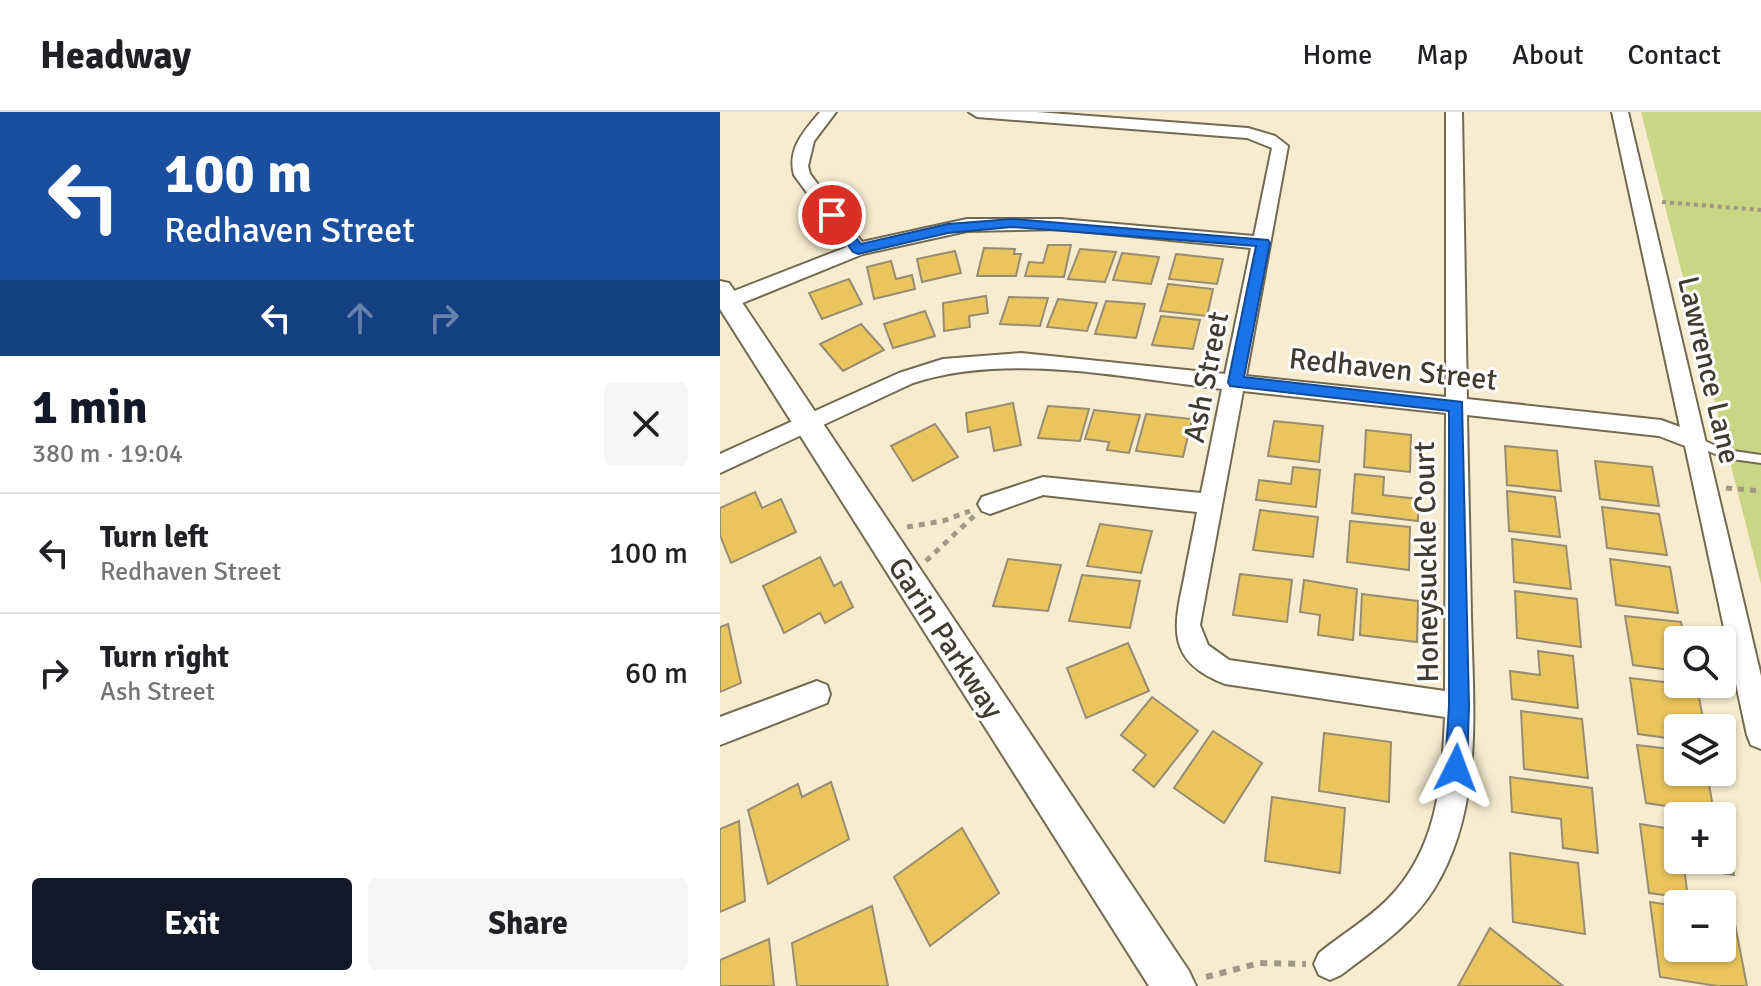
<!DOCTYPE html>
<html lang="en">
<head>
<meta charset="utf-8">
<style>
	:root { --surface:#fff; --page:#f6f6f6; --text:#202124; --muted:#757577; --line:#e0e0e0; --accent:#111827 }
	body { margin:0; font-family:Signika,sans-serif; background:var(--page); color:var(--text); height:100vh; display:flex; flex-direction:column; font-size:30px; white-space:nowrap }
	* { box-sizing:border-box; margin:0 }
	p { font-size:26px; color:var(--muted) }
	.icon { flex:none; width:44px; height:44px; fill:none; stroke:currentColor; stroke-width:2; stroke-linecap:round; stroke-linejoin:round }
	.map { position:relative; flex:1; overflow:hidden }
	.side { display:flex; flex-direction:column; background:var(--surface); width:720px }
	.side>* { flex:none }
	.hud { background:#1a4fa0; color:#fff; overflow:hidden }
	.buttons { position:absolute; left:944px; top:514px; display:grid; gap:16px }
	.buttons a { display:grid; place-items:center; width:72px; height:72px; border-radius:8px; background:var(--surface); box-shadow:0 2px 6px #0004; font-size:40px }
	.pin { position:absolute; display:grid; place-items:center; width:68px; height:68px; color:#fff; margin:-34px; border:4px solid #fff; border-radius:50%; box-shadow:0 2px 8px #0007 }
	.me { position:absolute; width:88px; margin:-44px; rotate:3deg; stroke-linejoin:round; filter:drop-shadow(0 0 6px #0008) }
	.turn { display:flex; align-items:center; gap:28px; height:168px; padding:0 32px; font-size:36px }
	.turn .icon { width:104px; height:104px; stroke-width:2.5 }
	.turn b { display:block; font-size:56px; line-height:68px }
	.lanes { display:flex; align-items:center; height:76px; padding:0 32px; background:#0003; justify-content:center; gap:40px; direction:ltr }
	.lanes .off { opacity:.35 }
	.round { display:grid; place-items:center; flex:none; width:84px; height:84px; border-radius:8px; background:var(--page) }
	.head { display:flex; align-items:center; justify-content:space-between; height:136px; padding:0 32px }
	h1 { font-size:48px; font-weight:700; line-height:60px; color:var(--accent) }
	.button { display:flex; gap:16px; margin-top:auto; padding:16px 32px }
	.button a { flex:1; height:92px; border-radius:8px; background:var(--accent); color:#fff; font-size:32px; font-weight:700; line-height:92px; text-align:center }
	.button a+a { background:var(--page); color:var(--text) }
	ul { padding:0; list-style:none }
	li { display:flex; align-items:center; gap:24px; height:120px; padding:0 32px; border-top:2px solid var(--line) }
	li div { flex:1 }
	li b { display:block; font-size:30px }
	li em { font-style:normal }
	header { display:flex; align-items:center; gap:48px; box-sizing:border-box; height:112px; padding:0 40px; background:var(--surface); border-bottom:2px solid var(--line) }
	header strong { font-size:38px }
	nav { display:flex; gap:44px; margin-inline-start:auto; font-size:28px }
	main { display:flex; flex:1; min-height:0 }
	.map>svg:first-child { display:block }
	.green { fill:#c9d685 }
	.building { fill:#eac45c; stroke:#978d73; stroke-width:2 }
	.lines { fill:none; stroke-linecap:round; stroke-linejoin:round }
	.service-casing { stroke:#736a51; stroke-width:4 }
	.minor-casing { stroke:#736a51; stroke-width:4 }
	.tertiary-casing { stroke:#736a51; stroke-width:4 }
	.path-far2 { stroke:#a19985; stroke-width:4; stroke-dasharray:4 4; stroke-linecap:butt }
	.path-far1 { stroke:#a19985; stroke-width:5; stroke-dasharray:6 6; stroke-linecap:butt }
	.path { stroke:#a19985; stroke-width:6; stroke-dasharray:7 7; stroke-linecap:butt }
	.service { fill:#fff; fill-rule:evenodd }
	.minor { fill:#fff; fill-rule:evenodd }
	.tertiary { fill:#fff; fill-rule:evenodd }
	.route { fill:#1a73e8; stroke:#114b97; stroke-width:2 }
	.labels { text-anchor:middle; stroke-width:6; stroke-linejoin:round; paint-order:stroke }
	.street-label { font-size:30px; fill:#403b30; stroke:#fff }
</style>
</head>
<body>
<header>
<strong>Headway</strong>
<nav><a>Home</a><a>Map</a><a>About</a><a>Contact</a></nav>
</header>
<main>
<section class="side">
<div class="hud">
<div class="turn"><svg class="icon" aria-label="left" viewBox="0 0 24 24"><path d="M17 20v-9H6M10 6l-5 5 5 5"/></svg><div><b>100 m</b>Redhaven Street</div></div>
<div class="lanes"><svg class="icon" aria-label="left" viewBox="0 0 24 24"><path d="M17 20v-9H6M10 6l-5 5 5 5"/></svg><svg class="icon off" aria-label="ahead" viewBox="0 0 24 24"><path d="M12 20V5M6 11l6-6 6 6"/></svg><svg class="icon off" aria-label="right" viewBox="0 0 24 24"><path d="M7 20v-9h11M14 6l5 5-5 5"/></svg></div>
</div>
<div class="head"><div><h1>1 min</h1><p>380 m · 19:04</p></div><a class="round"><svg class="icon" aria-label="close" viewBox="0 0 24 24"><path d="M6 6l12 12M18 6L6 18"/></svg></a></div>
<ul>
<li><svg class="icon" aria-label="left" viewBox="0 0 24 24"><path d="M17 20v-9H6M10 6l-5 5 5 5"/></svg><div><b>Turn left</b><p>Redhaven Street</p></div><em>100 m</em></li>
<li><svg class="icon" aria-label="right" viewBox="0 0 24 24"><path d="M7 20v-9h11M14 6l5 5-5 5"/></svg><div><b>Turn right</b><p>Ash Street</p></div><em>60 m</em></li>
</ul>
<div class="button"><a>Exit</a><a>Share</a></div>
</section>
<div class="map">
<svg width="1041" height="874" viewBox="0 0 1041 874">
	<rect width="100%" height="100%" fill="#f7ecd0"/>
	<polygon class="green" points="921,0 1041,0 1041,472"/>
	<g class="building">
		<polygon points="328,133 351,133 344,165 305,164 309,150 323,151"/>
		<polygon points="264,136 295,137 294,142 301,142 296,164 257,164"/>
		<polygon points="360,137 396,140 385,170 348,167"/>
		<polygon points="235,139 241,161 202,170 197,147"/>
		<polygon points="402,141 439,145 431,172 393,168"/>
		<polygon points="456,142 503,147 497,172 449,167"/>
		<polygon points="171,149 176,167 192,163 195,177 154,187 147,155"/>
		<polygon points="129,167 142,192 102,207 89,181"/>
		<polygon points="448,172 493,177 487,204 440,199"/>
		<polygon points="266,184 268,201 249,204 250,215 224,219 223,191"/>
		<polygon points="289,185 328,186 320,214 280,212"/>
		<polygon points="338,187 377,191 367,219 327,215"/>
		<polygon points="386,189 425,192 416,226 375,222"/>
		<polygon points="205,199 215,224 173,236 164,212"/>
		<polygon points="441,204 480,208 473,237 432,233"/>
		<polygon points="141,212 164,238 123,259 100,232"/>
		<polygon points="293,291 301,333 274,339 270,315 248,320 246,301"/>
		<polygon points="328,294 369,297 360,329 318,326"/>
		<polygon points="374,298 420,303 409,341 387,338 389,330 365,327"/>
		<polygon points="426,302 472,307 463,345 416,339"/>
		<polygon points="554,309 603,314 599,350 548,344"/>
		<polygon points="215,312 238,345 193,369 171,334"/>
		<polygon points="646,318 691,323 690,360 644,355"/>
		<polygon points="785,334 837,339 841,379 787,373"/>
		<polygon points="875,349 932,355 939,394 880,387"/>
		<polygon points="573,355 600,358 596,395 536,388 539,368 571,372"/>
		<polygon points="635,362 664,365 663,383 698,387 698,409 632,401"/>
		<polygon points="787,379 835,385 840,425 789,419"/>
		<polygon points="35,380 42,396 61,387 76,420 11,451 0,423 0,396"/>
		<polygon points="882,395 939,402 947,443 887,436"/>
		<polygon points="540,398 598,405 593,445 533,438"/>
		<polygon points="630,409 690,415 689,458 627,450"/>
		<polygon points="380,412 432,419 421,461 367,454"/>
		<polygon points="792,427 846,434 851,477 794,470"/>
		<polygon points="100,445 114,474 121,470 133,495 105,511 100,501 64,521 43,474"/>
		<polygon points="288,447 341,453 328,499 273,494"/>
		<polygon points="890,447 950,455 958,501 896,493"/>
		<polygon points="520,462 572,468 567,510 513,503"/>
		<polygon points="362,463 420,469 410,516 349,509"/>
		<polygon points="584,468 637,477 633,528 598,523 600,503 580,500"/>
		<polygon points="795,479 857,487 861,535 797,526"/>
		<polygon points="642,482 698,489 697,530 640,523"/>
		<polygon points="905,504 961,510 965,528 958,528 958,559 913,553"/>
		<polygon points="8,512 21,571 0,580 0,515"/>
		<polygon points="408,531 429,579 366,606 347,556"/>
		<polygon points="818,539 853,544 858,596 792,587 790,559 820,563"/>
		<polygon points="910,566 977,574 983,607 951,603 955,627 918,622"/>
		<polygon points="432,585 478,619 434,675 413,658 426,643 401,623"/>
		<polygon points="801,599 862,607 868,666 804,657"/>
		<polygon points="493,619 542,651 504,711 454,676"/>
		<polygon points="604,621 671,630 669,690 599,679"/>
		<polygon points="917,633 958,638 958,660 987,660 994,701 926,691"/>
		<polygon points="790,665 872,676 878,741 843,736 841,707 792,700"/>
		<polygon points="111,670 129,727 48,772 28,698 78,672 82,685"/>
		<polygon points="552,685 625,696 620,761 545,749"/>
		<polygon points="19,709 25,789 0,800 0,717"/>
		<polygon points="920,712 958,718 958,748 1002,748 1002,725 1007,726 1014,763 964,755 968,786 929,781"/>
		<polygon points="242,716 279,781 210,834 174,765"/>
		<polygon points="790,741 858,751 865,822 793,810"/>
		<polygon points="930,790 958,794 958,836 1002,836 1002,801 1013,802 1027,874 997,874 940,865"/>
		<polygon points="152,794 168,874 77,874 72,831"/>
		<polygon points="770,816 843,874 738,874"/>
		<polygon points="49,827 54,874 0,874 0,848"/>
	</g>
	<g class="lines">
		<defs>
			<polygon id="service" points="975,325 1006,338 1041,343 1041,351 1005,346 971,332 970,329 971,326"/>
			<g id="minor">
				<path d="M100,0H116L94,29L88,54L90,62L142,130L247,107H340L534,124L552,36L527,26L257,5L249,0H317L528,16L555,24L568,34L526,264L726,285V0H742L747,287L941,308L960,315L892,0H908L1041,564V637L1031,633L1027,623L965,334L939,324L747,303C748,370 750,437 751,504C753,595 764,696 714,777C691,814 655,837 621,863L610,868L599,863L594,852L599,841C621,823 647,808 667,788C717,738 722,672 725,605L505,572C447,550 453,517 464,467C468,444 473,422 477,400L323,383L270,402L262,399L258,392L262,385L323,365L481,381L502,277C404,266 289,240 193,271L0,361V342L179,261L223,247L301,241L505,262L531,136L340,117L247,119L143,142L15,194H1V184L127,135L74,63C67,37 84,19 100,0ZM523,279L726,301L725,579L509,548L488,533L480,513Z"/>
				<polygon points="97,569 107,573 110,582 107,591 0,633 0,605"/>
			</g>
			<polygon id="tertiary" points="0,169 9,171 469,859 476,874 429,874 0,197"/>
		</defs>
		<use href="#service" class="service-casing"/>
		<use href="#minor" class="minor-casing"/>
		<use href="#tertiary" class="tertiary-casing"/>
		<polyline class="path-far2" points="942,90 1041,98"/>
		<g class="path-far1">
			<polyline points="1006,376 1041,379"/>
			<polyline points="187,415 223,409 250,399"/>
			<polyline points="206,449 254,404"/>
		</g>
		<polyline class="path" points="486,865 540,851 586,852"/>
		<use href="#service" class="service"/>
		<use href="#minor" class="minor"/>
		<use href="#tertiary" class="tertiary"/>
	</g>
	<polygon class="route" points="112,99 117,101 141,132 228,112 292,107 548,128 550,131 524,265 742,290 749,594 747,656 744,663 736,666 729,663 725,656 729,594 729,299 510,274 508,270 536,134 292,115 228,121 138,142 133,140 106,103"/>
	<g class="labels">
		<g class="street-label">
			<text transform="translate(673 257) rotate(6)" y="10">Redhaven Street</text>
			<text transform="translate(989 258) rotate(77)" y="10">Lawrence Lane</text>
			<text transform="translate(486 265) rotate(-79)" y="10">Ash Street</text>
			<text transform="translate(706 450) rotate(-91)" y="10">Honeysuckle Court</text>
			<text transform="translate(226 526) rotate(57)" y="10">Garin Parkway</text>
		</g>
	</g>
</svg>
<div class="buttons">
<a><svg class="icon" aria-label="search" viewBox="0 0 24 24"><circle cx="10" cy="10" r="6"/><path d="M15 15l6 6"/></svg></a>
<a><svg class="icon" aria-label="layers" viewBox="0 0 24 24"><path d="M12 4l9 5-9 5-9-5zM3 14l9 5 9-5"/></svg></a>
<a>+</a>
<a>−</a>
</div>
<div class="pin" style="left:112px;top:103px;background:#d93025"><svg class="icon" aria-label="arrive" viewBox="0 0 24 24"><path d="M6 21V4h12l-3 4 3 4H6"/></svg></div>
<svg class="me" style="left:736px;top:656px" viewBox="-20 -20 40 40"><path d="M0-17L14 15 0 8-14 15z" fill="#1a73e8" stroke="#fff" stroke-width="4"/></svg>
</div>
</main>
</body>
</html>
